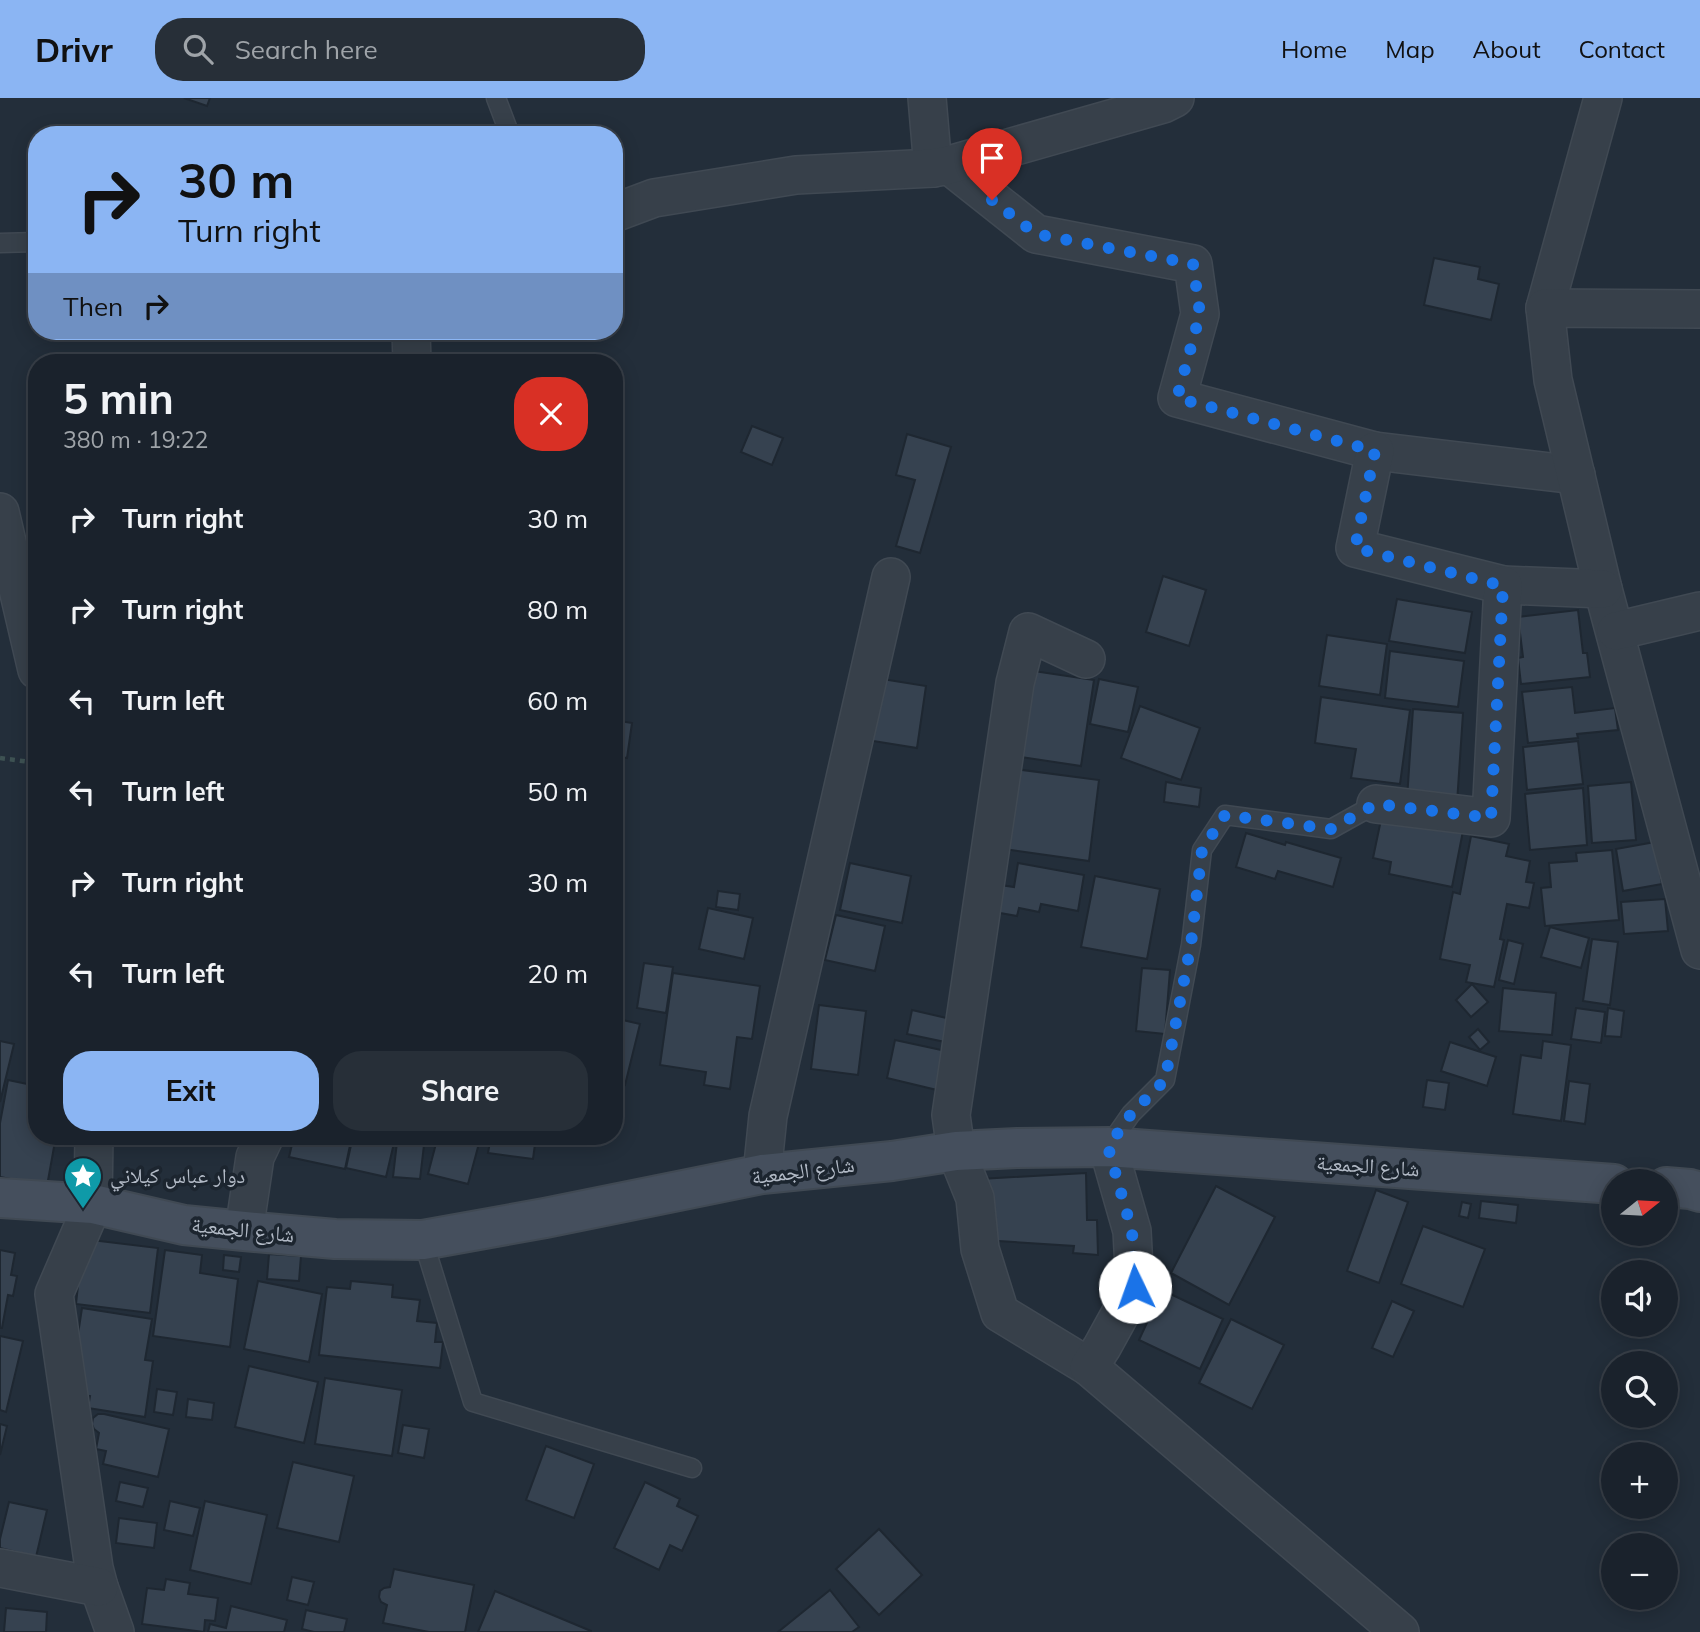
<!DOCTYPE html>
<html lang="en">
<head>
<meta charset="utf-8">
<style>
	:root { --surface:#1a222c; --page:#272f38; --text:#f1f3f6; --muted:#9fa4a9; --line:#383f48; --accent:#8bb5f3 }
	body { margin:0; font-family:Mulish,"Noto Naskh Arabic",sans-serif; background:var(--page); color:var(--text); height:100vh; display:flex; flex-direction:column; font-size:26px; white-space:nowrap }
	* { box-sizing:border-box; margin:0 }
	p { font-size:23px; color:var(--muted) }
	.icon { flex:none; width:38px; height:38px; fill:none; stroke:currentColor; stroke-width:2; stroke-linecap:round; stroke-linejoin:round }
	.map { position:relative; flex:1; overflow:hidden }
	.side { position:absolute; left:28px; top:256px; width:595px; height:791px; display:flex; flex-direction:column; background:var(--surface); border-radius:28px; box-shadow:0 4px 18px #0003,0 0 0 2px var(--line) }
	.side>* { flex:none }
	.top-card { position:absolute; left:28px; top:28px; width:595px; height:214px; border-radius:28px; box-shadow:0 4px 18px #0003,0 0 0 2px var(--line); background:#8bb5f3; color:#111; overflow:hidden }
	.needle { width:46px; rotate:72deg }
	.controls { position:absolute; left:1601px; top:1071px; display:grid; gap:14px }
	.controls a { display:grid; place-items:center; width:77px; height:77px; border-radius:50%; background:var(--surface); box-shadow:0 4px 18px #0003,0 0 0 2px var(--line); font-size:35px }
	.pin { position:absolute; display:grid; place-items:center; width:60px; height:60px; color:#fff; margin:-72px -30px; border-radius:50% 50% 50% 0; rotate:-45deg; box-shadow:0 0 7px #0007 }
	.pin .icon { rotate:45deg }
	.me { position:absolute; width:77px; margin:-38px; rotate:357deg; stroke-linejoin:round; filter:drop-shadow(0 0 5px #0008) }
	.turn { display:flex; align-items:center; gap:24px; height:147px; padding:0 35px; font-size:32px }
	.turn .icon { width:91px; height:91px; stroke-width:2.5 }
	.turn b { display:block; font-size:49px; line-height:60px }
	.then { display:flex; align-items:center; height:66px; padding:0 35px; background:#0003; gap:14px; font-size:26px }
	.round { display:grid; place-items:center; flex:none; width:74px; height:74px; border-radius:28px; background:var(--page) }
	.overview { display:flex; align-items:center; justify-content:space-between; height:119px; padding:0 35px }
	h1 { font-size:42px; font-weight:700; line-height:52px }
	.primary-button { display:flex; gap:14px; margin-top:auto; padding:14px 35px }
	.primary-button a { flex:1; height:80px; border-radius:28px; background:var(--accent); color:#111; font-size:28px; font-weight:700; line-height:80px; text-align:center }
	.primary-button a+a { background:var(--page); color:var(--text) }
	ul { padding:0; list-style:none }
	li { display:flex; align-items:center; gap:21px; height:91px; padding:0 35px }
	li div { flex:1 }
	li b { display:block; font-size:26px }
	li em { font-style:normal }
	header { display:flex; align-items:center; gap:42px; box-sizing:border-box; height:98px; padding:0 35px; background:var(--accent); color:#111 }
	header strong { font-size:33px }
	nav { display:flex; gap:38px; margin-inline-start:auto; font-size:24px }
	.search { width:490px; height:63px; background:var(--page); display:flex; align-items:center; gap:18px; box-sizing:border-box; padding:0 24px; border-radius:28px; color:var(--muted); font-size:26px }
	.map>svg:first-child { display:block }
	.building { fill:#364250; stroke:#1e2731; stroke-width:2 }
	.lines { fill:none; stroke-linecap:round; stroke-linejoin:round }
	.lane-casing { stroke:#404953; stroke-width:21 }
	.street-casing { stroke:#404953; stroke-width:40 }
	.secondary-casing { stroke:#404953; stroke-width:42 }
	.path { stroke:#3e5253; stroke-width:4.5; stroke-dasharray:5 5; stroke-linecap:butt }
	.lane { stroke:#37404a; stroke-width:18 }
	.street { stroke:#37404a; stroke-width:37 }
	.secondary { stroke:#454f5d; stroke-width:38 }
	.route { stroke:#1a73e8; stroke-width:12; stroke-dasharray:0 21.6 }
	.labels { text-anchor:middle; stroke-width:7; stroke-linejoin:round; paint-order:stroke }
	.street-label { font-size:21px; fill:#b2bac6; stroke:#1c252f }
	.poi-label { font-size:21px; fill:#b2bac6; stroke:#1c252f; text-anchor:start }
</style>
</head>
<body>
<header>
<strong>Drivr</strong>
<div class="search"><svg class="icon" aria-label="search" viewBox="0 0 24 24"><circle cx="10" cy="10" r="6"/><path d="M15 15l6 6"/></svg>Search here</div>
<nav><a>Home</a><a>Map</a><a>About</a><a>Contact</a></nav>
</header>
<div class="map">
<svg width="1700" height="1534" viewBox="0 0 1700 1534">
	<rect width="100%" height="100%" fill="#232e3a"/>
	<g class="building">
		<polygon points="184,0 210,0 207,8"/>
		<polygon points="1434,160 1480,169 1478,181 1499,186 1491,222 1424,207"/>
		<polygon points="752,328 783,340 772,367 741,354"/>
		<polygon points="907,336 951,349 920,455 896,448 915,382 896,377"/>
		<polygon points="1163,478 1206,492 1189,548 1146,534"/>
		<polygon points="1397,501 1472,514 1465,555 1389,543"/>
		<polygon points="1578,512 1583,555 1587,555 1590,579 1521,586 1518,560 1523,559 1518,519"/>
		<polygon points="1327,537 1387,546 1380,597 1319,588"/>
		<polygon points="1390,553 1464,563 1458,609 1385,600"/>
		<polygon points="1027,572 1094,582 1081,668 1015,658"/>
		<polygon points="876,580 926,588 917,650 867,642"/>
		<polygon points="1099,581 1138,589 1128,634 1090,626"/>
		<polygon points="1572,589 1575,615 1615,610 1618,632 1577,636 1578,640 1528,645 1522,594"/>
		<polygon points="1321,599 1410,612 1400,686 1351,680 1356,651 1315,645"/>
		<polygon points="1140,608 1200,630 1181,682 1121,660"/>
		<polygon points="1413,611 1463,615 1457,705 1407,701"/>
		<polygon points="614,622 632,625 627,660 614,658"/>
		<polygon points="1578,643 1583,686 1527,692 1523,649"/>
		<polygon points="1015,671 1099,682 1089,763 1004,751"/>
		<polygon points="1166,684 1201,690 1199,709 1164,704"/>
		<polygon points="1631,684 1636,742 1592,745 1588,688"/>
		<polygon points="1583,690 1587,747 1530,752 1525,696"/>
		<polygon points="1382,717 1463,733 1452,789 1389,776 1391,764 1373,760"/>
		<polygon points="1246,735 1285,747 1286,744 1341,760 1333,789 1278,773 1275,781 1236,769"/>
		<polygon points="1471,738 1509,746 1506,758 1530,763 1526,784 1534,785 1529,810 1507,806 1500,841 1504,842 1494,889 1466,884 1470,867 1440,861 1453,794 1460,796"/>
		<polygon points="1655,744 1662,786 1623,793 1616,751"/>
		<polygon points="1612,752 1619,822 1545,828 1541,790 1551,789 1549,765 1577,763 1576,755"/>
		<polygon points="850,765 911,778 902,825 840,812"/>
		<polygon points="1018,765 1084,777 1078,813 1041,806 1039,814 1019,810 1017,818 989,813 994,786 1014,789"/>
		<polygon points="1095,778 1160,791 1147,861 1081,849"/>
		<polygon points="718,793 740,796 738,812 716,809"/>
		<polygon points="1665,801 1668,833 1624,836 1621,804"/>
		<polygon points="708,810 753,820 744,861 699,851"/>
		<polygon points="836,817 885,828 875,873 825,862"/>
		<polygon points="1550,829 1589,840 1581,870 1541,859"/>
		<polygon points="1592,841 1618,844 1610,907 1583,903"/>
		<polygon points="1508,842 1523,846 1514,886 1499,882"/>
		<polygon points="644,865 673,869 666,915 637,910"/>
		<polygon points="1142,870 1170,872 1165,936 1136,933"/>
		<polygon points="673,875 760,888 752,941 737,939 730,991 704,987 706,974 660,967"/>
		<polygon points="1472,886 1488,904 1471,919 1456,902"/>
		<polygon points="1503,890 1556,895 1552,937 1499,933"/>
		<polygon points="819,907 866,913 858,977 811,971"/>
		<polygon points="1576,910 1605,914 1601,945 1571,941"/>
		<polygon points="1608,910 1624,913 1621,939 1605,938"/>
		<polygon points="912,912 955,922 950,945 907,936"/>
		<polygon points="614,920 640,926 625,987 614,984"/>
		<polygon points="1478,931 1489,944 1480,952 1469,939"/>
		<polygon points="895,942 946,953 937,992 887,980"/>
		<polygon points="0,943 14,946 0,1004"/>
		<polygon points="1543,943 1571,947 1561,1023 1513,1016 1521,957 1541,960"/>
		<polygon points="1450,944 1496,959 1487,988 1441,973"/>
		<polygon points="8,982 37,988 37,1038 56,1038 47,1088 0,1079 0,1025"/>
		<polygon points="1427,982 1449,985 1445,1012 1423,1009"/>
		<polygon points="1569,983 1590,986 1585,1026 1564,1023"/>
		<polygon points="294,1038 352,1038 345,1071 289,1059"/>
		<polygon points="353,1038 362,1038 394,1045 386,1079 346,1070"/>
		<polygon points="438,1038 481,1038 468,1086 428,1076"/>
		<polygon points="491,1038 542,1038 542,1039 536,1039 533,1061 488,1055"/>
		<polygon points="397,1044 424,1047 420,1081 393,1079"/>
		<polygon points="1086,1075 1087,1122 1097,1122 1098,1157 1073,1155 1074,1148 983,1142 980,1081"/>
		<polygon points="1216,1088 1275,1119 1229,1207 1171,1175"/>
		<polygon points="1376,1092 1408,1104 1379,1185 1347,1173"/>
		<polygon points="1481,1103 1518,1107 1516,1125 1479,1120"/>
		<polygon points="1462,1104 1471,1106 1468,1120 1459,1118"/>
		<polygon points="1423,1128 1485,1151 1463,1209 1401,1186"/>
		<polygon points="83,1141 158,1150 150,1215 76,1206"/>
		<polygon points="0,1152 15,1155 11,1177 17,1178 13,1198 8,1197 2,1230 0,1230"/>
		<polygon points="165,1152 202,1157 200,1175 238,1181 230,1249 153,1238"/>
		<polygon points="269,1156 301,1158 299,1183 267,1181"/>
		<polygon points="224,1157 241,1159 239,1174 223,1172"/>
		<polygon points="258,1183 322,1196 309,1264 244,1251"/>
		<polygon points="351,1183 393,1187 392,1199 420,1202 417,1223 437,1225 435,1244 443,1244 440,1270 319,1257 327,1189 350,1191"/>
		<polygon points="1162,1192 1223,1221 1200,1271 1139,1242"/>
		<polygon points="1392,1203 1414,1213 1393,1259 1372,1250"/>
		<polygon points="82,1210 152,1221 145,1262 153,1263 145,1319 88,1310 90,1298 77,1296 73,1269"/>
		<polygon points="1231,1221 1284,1247 1252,1311 1199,1285"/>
		<polygon points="0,1238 23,1243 6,1314 0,1312"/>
		<polygon points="249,1268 318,1284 304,1345 235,1329"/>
		<polygon points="325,1280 402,1292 392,1358 315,1346"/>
		<polygon points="157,1291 177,1294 173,1317 154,1314"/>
		<polygon points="188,1301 214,1305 212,1322 186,1319"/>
		<polygon points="98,1316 104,1316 169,1331 158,1379 103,1366 106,1353 96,1351 99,1335 94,1331 92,1326 93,1320"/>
		<polygon points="0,1326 7,1328 0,1357"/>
		<polygon points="403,1327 429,1331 424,1360 398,1355"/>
		<polygon points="546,1348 594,1366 574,1420 526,1402"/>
		<polygon points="293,1364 354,1378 339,1444 277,1430"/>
		<polygon points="120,1384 148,1390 143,1409 116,1403"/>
		<polygon points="645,1384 680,1401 677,1408 698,1418 682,1453 670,1447 659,1472 614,1450"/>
		<polygon points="170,1403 200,1410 193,1438 164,1432"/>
		<polygon points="205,1403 267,1417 251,1486 190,1472"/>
		<polygon points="9,1404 47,1412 36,1459 0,1450 0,1441"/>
		<polygon points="119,1420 157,1425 154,1450 116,1445"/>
		<polygon points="879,1431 922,1477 879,1517 836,1471"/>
		<polygon points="394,1471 474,1487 465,1534 429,1534 383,1525 387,1507 381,1504 379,1499 380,1493 384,1490 390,1489"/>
		<polygon points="292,1479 314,1484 308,1507 287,1502"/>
		<polygon points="166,1481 190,1485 188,1496 218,1500 215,1523 205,1522 204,1534 142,1526 147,1490 164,1492"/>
		<polygon points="830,1492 859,1529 852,1534 778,1534"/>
		<polygon points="495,1493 591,1533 591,1534 478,1534"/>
		<polygon points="231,1508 287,1522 284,1534 208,1534 210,1526 226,1530"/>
		<polygon points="6,1510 47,1514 46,1534 4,1534"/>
		<polygon points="306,1512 347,1521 344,1534 314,1534 302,1531"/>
	</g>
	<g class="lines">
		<defs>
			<g id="lane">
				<polyline points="496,0 510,37"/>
				<polyline points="0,145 37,144"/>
				<polyline points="1108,1049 1131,1016 1165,982 1191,847 1202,752 1225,717 1331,731 1376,706"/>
				<polyline points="423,1142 473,1304 692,1370"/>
			</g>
			<g id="street">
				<polyline points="927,0 933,70"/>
				<polyline points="949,67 1036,136 1193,166 1200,216 1177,300 1375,353 1576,377"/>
				<polyline points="614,115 654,100 796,77 933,70 949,67 1163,6 1175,0"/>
				<polyline points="1545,210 1603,0"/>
				<polyline points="1700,211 1545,210 1553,282 1603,491 1700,852"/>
				<polyline points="411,233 412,264"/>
				<polyline points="1375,353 1355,450 1503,487 1603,491"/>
				<polyline points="0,414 37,572"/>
				<polyline points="1616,533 1700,513"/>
				<polyline points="1086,561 1028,534 1015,585 951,1017 956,1053 975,1100 980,1151 1000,1215 1089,1269"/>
				<polyline points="1376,706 1491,720 1503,487"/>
				<polyline points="94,1038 93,1106 54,1196 94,1470 99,1489 115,1534"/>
				<polyline points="1108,1049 1132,1133 1135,1189 1102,1249 1089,1269 1400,1534"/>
				<polyline points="762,1076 768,1018 891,479"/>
				<polyline points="244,1133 255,1059 265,1038"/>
				<polyline points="0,1470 99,1489"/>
			</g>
			<g id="secondary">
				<polyline points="1666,1089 1690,1091 1700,1094"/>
				<polyline points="0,1100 93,1106 184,1127 244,1133 335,1141 423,1142 545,1120 762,1076 892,1063 956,1053 1017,1050 1108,1049 1614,1086"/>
			</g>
		</defs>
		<use href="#lane" class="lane-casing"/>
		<use href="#street" class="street-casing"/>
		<use href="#secondary" class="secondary-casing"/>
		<polyline class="path" points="0,660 37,665"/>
		<use href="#lane" class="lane"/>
		<use href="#street" class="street"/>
		<use href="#secondary" class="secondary"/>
	</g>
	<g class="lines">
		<polyline class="route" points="992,102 1036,136 1193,166 1200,216 1177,300 1375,353 1355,450 1503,488 1491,720 1376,706 1331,731 1225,717 1202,752 1191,846 1165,982 1131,1016 1108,1049 1132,1133 1135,1189"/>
	</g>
	<defs>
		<symbol id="sight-pin" viewBox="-11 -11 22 30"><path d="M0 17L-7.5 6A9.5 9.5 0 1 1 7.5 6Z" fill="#0f9aa8" stroke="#1c252f"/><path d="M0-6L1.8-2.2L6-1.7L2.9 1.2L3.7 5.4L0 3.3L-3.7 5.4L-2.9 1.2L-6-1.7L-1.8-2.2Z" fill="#fff"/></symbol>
	</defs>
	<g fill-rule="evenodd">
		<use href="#sight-pin" x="61" y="1056" width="44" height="60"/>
	</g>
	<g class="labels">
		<g class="street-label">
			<text transform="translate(1368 1068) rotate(4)" y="7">شارع الجمعية</text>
			<text transform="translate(803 1073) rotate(-7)" y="7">شارع الجمعية</text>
			<text transform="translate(243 1132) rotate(6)" y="7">شارع الجمعية</text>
		</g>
		<g class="poi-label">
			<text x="110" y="1085">دوار عباس كيلاني</text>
		</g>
	</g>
</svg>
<div class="controls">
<a><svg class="needle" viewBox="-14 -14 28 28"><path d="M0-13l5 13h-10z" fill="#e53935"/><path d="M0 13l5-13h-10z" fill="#9fa4a9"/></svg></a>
<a><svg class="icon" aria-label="sound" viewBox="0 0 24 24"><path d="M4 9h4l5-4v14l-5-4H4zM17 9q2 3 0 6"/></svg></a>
<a><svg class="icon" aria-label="search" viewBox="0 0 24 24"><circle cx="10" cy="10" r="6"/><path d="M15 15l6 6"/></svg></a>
<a>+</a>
<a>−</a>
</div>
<div class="pin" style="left:992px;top:102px;background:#d93025"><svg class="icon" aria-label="arrive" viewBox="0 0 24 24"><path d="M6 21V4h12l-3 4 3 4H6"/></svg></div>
<svg class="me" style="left:1135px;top:1189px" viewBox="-20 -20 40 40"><circle r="19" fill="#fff"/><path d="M0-13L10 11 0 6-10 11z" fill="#1a73e8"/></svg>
<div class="top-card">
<div class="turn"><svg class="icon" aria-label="right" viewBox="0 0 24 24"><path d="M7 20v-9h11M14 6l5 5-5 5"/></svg><div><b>30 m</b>Turn right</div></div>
<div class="then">Then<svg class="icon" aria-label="right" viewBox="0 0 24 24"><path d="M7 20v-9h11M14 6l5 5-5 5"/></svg></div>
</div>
<section class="side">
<div class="overview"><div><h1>5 min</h1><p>380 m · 19:22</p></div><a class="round" style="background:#d93025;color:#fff"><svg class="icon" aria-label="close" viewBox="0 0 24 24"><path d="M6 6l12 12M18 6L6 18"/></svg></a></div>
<ul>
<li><svg class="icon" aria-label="right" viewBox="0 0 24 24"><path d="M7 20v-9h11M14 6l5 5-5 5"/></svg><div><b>Turn right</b></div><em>30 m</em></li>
<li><svg class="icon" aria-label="right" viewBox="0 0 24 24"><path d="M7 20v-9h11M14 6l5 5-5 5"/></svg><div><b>Turn right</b></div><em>80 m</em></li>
<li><svg class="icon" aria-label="left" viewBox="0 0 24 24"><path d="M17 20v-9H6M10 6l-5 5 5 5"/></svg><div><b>Turn left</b></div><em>60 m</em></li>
<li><svg class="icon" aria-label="left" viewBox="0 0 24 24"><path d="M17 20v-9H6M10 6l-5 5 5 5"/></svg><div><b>Turn left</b></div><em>50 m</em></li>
<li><svg class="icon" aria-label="right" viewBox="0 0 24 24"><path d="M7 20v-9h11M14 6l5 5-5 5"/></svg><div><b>Turn right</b></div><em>30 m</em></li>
<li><svg class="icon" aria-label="left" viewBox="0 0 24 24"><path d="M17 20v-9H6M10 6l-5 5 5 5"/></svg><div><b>Turn left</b></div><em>20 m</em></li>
</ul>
<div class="primary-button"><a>Exit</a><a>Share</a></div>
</section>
</div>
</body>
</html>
